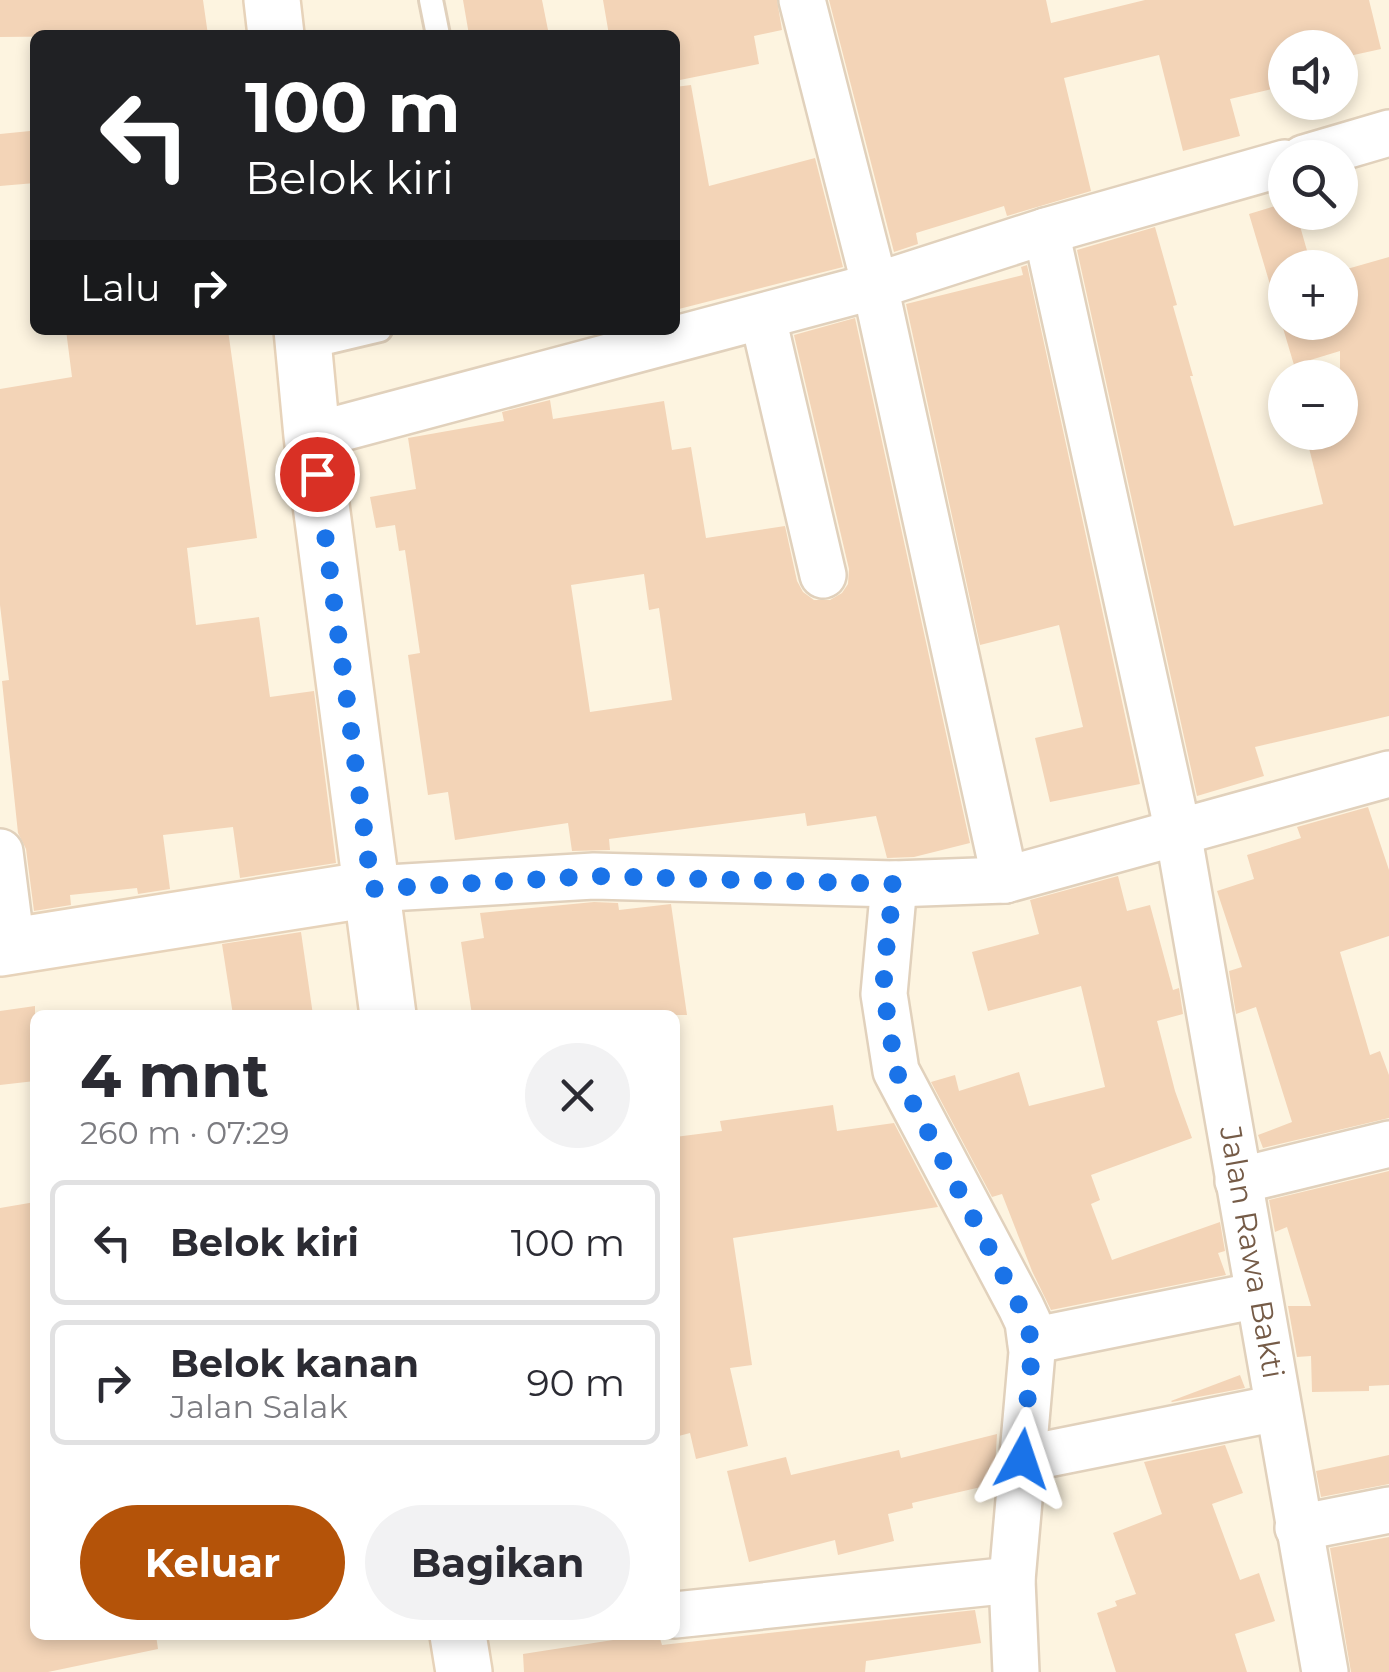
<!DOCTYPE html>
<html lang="id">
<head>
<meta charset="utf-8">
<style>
	:root { --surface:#fff; --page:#f2f2f3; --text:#2b2b33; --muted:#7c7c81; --line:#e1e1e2; --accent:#b45309 }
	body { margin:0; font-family:Montserrat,sans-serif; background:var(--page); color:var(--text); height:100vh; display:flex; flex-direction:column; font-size:38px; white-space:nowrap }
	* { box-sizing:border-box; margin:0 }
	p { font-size:32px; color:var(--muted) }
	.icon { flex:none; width:55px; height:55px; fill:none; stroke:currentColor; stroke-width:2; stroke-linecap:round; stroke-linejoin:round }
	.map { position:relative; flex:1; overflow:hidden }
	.drawer { position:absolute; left:30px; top:1010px; width:650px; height:630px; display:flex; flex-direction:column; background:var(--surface); border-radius:15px; box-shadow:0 5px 15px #0003 }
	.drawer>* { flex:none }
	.guide { position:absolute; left:30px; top:30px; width:650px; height:305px; border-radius:15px; box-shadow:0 5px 15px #0003; background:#202124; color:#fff; overflow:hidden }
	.controls { position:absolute; left:1268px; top:30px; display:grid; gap:20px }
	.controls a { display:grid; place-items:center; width:90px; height:90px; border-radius:50%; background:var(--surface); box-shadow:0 5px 15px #0003; font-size:50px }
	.pin { position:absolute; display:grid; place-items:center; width:85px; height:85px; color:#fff; margin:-42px; border:5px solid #fff; border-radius:50%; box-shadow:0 2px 10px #0007 }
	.me { position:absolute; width:110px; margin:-55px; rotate:5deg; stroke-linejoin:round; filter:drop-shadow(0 0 8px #0008) }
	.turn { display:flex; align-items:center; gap:35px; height:210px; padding:0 50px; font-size:45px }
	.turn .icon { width:130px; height:130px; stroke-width:2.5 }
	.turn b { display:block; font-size:70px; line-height:85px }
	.then { display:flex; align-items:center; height:95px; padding:0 50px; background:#0003; gap:20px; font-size:38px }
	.round { display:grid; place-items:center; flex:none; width:105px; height:105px; border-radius:52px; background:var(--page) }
	.summary { display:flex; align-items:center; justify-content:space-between; height:170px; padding:0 50px }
	h1 { font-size:60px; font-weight:700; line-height:75px }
	.primary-button { display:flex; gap:20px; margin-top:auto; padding:20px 50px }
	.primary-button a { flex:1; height:115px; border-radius:60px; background:var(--accent); color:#fff; font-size:40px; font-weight:700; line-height:115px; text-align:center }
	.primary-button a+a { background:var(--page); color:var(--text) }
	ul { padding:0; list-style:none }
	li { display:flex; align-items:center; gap:30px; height:125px; margin:0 20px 15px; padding:0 30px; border:5px solid var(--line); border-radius:15px }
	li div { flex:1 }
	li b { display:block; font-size:38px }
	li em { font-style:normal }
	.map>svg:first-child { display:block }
	.building { fill:#f3d4b7; fill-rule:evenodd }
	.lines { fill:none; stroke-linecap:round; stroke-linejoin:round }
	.lane-casing { stroke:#e1d1bc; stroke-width:28 }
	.street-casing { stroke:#e1d1bc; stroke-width:50 }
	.secondary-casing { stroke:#e7d3ba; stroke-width:60 }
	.lane { stroke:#fff; stroke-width:22 }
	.street { stroke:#fff; stroke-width:45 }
	.secondary { stroke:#fff; stroke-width:55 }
	.route { stroke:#1a73e8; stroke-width:18; stroke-dasharray:0 32.4 }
	.labels { text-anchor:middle; stroke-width:9; stroke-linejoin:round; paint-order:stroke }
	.street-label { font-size:30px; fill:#755b47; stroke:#fff8e7 }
</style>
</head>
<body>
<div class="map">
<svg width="1389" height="1672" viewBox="0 0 1389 1672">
	<rect width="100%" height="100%" fill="#fdf4e0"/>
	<g class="building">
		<polygon points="0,0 203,0 208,35 0,37"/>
		<polygon points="463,0 542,0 549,35 469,35"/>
		<polygon points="603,0 777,0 782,30 754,36 759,64 675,81 675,35 609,35"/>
		<polygon points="829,0 1046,0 1051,23 1145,0 1369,0 1381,49 1340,58 1340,48 1285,48 1285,86 1230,99 1240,136 1183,151 1159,55 1064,78 1091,191 1007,216 1004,206 962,219 916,233 918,244 894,252"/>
		<polygon points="691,85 709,186 815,158 843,267 675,310 675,87"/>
		<polygon points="30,131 35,183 0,186 0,134"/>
		<polygon points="1285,203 1285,212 1296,212 1312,268 1285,268 1285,322 1340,322 1340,271 1389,257 1389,716 1255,747 1264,776 1197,796 1077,250 1155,227 1177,305 1173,306 1193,376 1190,376 1234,526 1323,504 1305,432 1340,432 1340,351 1294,365 1249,214"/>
		<polygon points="1027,265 1140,784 1050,802 1035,738 1083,727 1059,625 980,645 906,304 1023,275 1021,267"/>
		<path d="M855,318L970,843L914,857L887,858L876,816L807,826L805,813L609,839L610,850L572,851L568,823L455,840L448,792L428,795L408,655L420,653L405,550L399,551L395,525L376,528L370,497L416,489L408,438L504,421L502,412L550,400L553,419L664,401L672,450L691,447L706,538L785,526L797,581L803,592L814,600H830L842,593L848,584L849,569L794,335ZM644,574L649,610L659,608L672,700L590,712L571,585Z"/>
		<polygon points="66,330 228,330 257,538 187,548 196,625 259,617 270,697 314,691 336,863 240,878 233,827 163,835 170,889 138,894 137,888 70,895 71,905 34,911 26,849 18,833 2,681 9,680 0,605 0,389 72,377"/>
		<polygon points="1368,807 1389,870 1389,936 1340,952 1370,1055 1380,1051 1389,1075 1389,1118 1263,1148 1258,1135 1292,1122 1256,1007 1236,1014 1229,971 1242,967 1217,891 1254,879 1247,855 1301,838 1297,827"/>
		<polygon points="1118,876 1127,911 1150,905 1173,990 1179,988 1183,1014 1157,1021 1175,1091 1192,1138 1091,1175 1100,1200 1091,1204 1112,1260 1220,1222 1225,1251 1218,1253 1226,1275 1051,1310 1032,1271 1002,1194 992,1197 931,1082 955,1075 959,1091 1019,1072 1029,1106 1105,1087 1081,986 988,1011 972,952 1039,934 1030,900"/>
		<polygon points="594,902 618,903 619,910 671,904 687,1015 472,1015 461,942 484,938 480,913"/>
		<polygon points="301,932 313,1015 233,1015 222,944"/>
		<polygon points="35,1006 35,1081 0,1085 0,1011"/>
		<polygon points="833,1105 837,1131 894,1123 938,1207 733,1238 752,1365 730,1368 748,1446 696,1459 690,1433 675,1437 675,1137 722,1131 720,1121"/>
		<polygon points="1389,1171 1389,1385 1369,1386 1369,1391 1312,1392 1311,1356 1297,1357 1288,1306 1311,1306 1287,1227 1275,1232 1269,1200"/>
		<polygon points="35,1202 35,1635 156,1635 158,1649 48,1672 0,1672 0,1208"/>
		<polygon points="1240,1375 1245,1388 1172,1402 1171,1401"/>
		<polygon points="997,1434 994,1484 912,1503 913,1508 888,1514 894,1541 838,1555 835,1540 749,1562 727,1471 786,1457 791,1475 899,1450 901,1458"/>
		<polygon points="1225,1445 1243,1493 1212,1504 1240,1580 1259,1573 1275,1621 1235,1634 1247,1672 1116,1672 1097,1613 1117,1606 1115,1601 1136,1594 1113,1533 1162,1514 1144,1462"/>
		<polygon points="1389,1455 1389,1484 1321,1497 1316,1471"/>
		<polygon points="1389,1537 1389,1672 1351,1672 1330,1548"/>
		<polygon points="975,1610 981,1643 866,1661 865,1672 524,1672 523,1654 645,1635 659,1635 662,1645"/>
	</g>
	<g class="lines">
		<defs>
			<g id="lane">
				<polyline points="431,0 438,35"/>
				<polyline points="304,348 380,330"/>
			</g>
			<g id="street">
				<polyline points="802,0 875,286 1005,880"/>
				<polyline points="1304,158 1389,133"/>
				<path id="s1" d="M1046,231L1178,832L1325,1672"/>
				<polyline points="763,318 823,575"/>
				<polyline points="312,436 875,286 1046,231 1285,163"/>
				<polyline points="0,852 12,947"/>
				<polyline points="894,884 884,994 896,1071 1021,1307 1028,1322 1032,1352 1012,1580 1016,1672"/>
				<polyline points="371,889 594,876 894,884 1005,880 1389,774"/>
				<polyline points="1238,1181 1389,1144"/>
				<polyline points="1031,1341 1258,1295"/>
				<polyline points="1023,1459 1277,1408"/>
				<polyline points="1298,1528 1389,1510"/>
				<polyline points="675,1615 1012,1580"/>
			</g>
			<g id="secondary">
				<polyline points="272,0 276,35"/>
				<polyline points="302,330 312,436 388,1015"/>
				<polyline points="0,948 371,889"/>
				<polyline points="458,1635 464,1672"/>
			</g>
		</defs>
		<use href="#lane" class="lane-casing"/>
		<use href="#street" class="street-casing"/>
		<use href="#secondary" class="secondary-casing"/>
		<use href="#lane" class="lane"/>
		<use href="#street" class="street"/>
		<use href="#secondary" class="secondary"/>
	</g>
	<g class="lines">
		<polyline class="route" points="317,474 372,889 594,876 894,884 884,968 884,994 896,1071 1028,1322 1032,1352 1022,1459"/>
	</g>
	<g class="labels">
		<g class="street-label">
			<text dy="10" stroke="none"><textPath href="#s1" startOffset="1042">Jalan Rawa Bakti</textPath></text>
		</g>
	</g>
</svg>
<div class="controls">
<a><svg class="icon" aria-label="sound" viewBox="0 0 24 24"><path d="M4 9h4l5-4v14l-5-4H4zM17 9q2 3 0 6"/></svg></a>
<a><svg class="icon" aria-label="search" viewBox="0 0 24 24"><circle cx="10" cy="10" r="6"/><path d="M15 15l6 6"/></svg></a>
<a>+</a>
<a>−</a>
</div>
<div class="pin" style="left:317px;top:474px;background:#d93025"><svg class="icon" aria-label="arrive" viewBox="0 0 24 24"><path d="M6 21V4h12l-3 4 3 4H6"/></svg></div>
<svg class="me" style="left:1022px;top:1459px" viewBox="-20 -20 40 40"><path d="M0-17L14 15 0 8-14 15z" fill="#1a73e8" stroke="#fff" stroke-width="4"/></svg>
<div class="guide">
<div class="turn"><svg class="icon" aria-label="left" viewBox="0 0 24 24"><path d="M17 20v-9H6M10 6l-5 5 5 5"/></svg><div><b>100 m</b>Belok kiri</div></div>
<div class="then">Lalu<svg class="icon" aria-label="right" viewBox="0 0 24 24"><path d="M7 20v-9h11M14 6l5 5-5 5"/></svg></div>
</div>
<section class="drawer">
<div class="summary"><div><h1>4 mnt</h1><p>260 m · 07:29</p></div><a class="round"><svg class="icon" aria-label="close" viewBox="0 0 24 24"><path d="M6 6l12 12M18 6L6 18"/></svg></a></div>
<ul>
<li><svg class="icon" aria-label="left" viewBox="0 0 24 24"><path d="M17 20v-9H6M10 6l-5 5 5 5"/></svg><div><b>Belok kiri</b></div><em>100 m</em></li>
<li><svg class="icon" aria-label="right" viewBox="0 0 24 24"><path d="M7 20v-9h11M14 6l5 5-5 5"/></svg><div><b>Belok kanan</b><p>Jalan Salak</p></div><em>90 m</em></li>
</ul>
<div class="primary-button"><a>Keluar</a><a>Bagikan</a></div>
</section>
</div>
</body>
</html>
